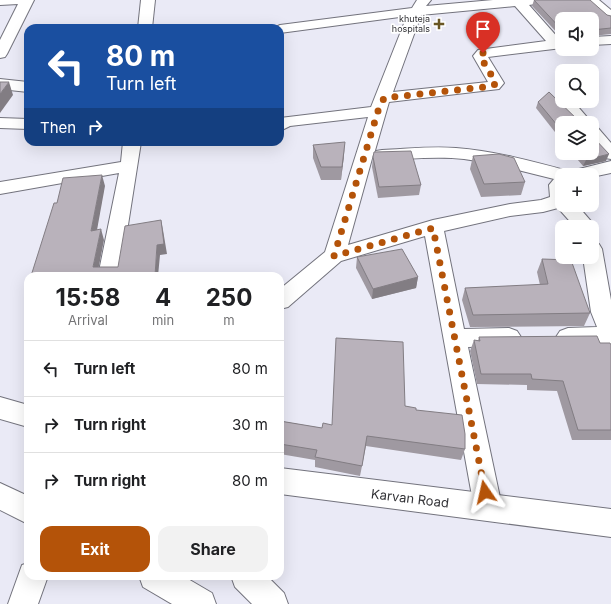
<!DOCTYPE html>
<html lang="en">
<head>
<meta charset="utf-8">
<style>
	:root { --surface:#fff; --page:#f2f2f2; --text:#202124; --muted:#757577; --line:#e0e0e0; --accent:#b45309 }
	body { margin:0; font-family:Inter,sans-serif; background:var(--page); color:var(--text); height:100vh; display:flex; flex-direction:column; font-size:15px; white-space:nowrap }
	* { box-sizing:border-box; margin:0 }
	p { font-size:13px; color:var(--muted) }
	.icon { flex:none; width:22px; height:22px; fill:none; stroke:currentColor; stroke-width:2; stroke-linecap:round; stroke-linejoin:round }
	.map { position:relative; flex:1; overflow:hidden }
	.drawer { position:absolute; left:24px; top:272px; width:260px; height:308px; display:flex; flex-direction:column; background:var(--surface); border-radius:12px; box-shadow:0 4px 16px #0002 }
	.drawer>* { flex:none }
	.banner { position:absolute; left:24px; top:24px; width:260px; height:122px; border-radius:12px; box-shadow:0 4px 16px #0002; background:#1a4fa0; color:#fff; overflow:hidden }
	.buttons { position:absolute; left:555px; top:12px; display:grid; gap:8px }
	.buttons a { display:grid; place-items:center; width:44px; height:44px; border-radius:8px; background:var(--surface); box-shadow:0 4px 16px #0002; font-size:20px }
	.pin { position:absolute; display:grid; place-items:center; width:34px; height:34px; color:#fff; margin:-41px -17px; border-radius:50% 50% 50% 0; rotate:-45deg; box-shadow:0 0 4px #0007 }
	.pin .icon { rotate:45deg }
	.me { position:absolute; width:44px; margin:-22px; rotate:349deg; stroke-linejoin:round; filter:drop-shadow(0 0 3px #0008) }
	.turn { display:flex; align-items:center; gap:14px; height:84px; padding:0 16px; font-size:18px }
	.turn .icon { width:52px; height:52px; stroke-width:2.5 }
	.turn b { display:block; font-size:28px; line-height:34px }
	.then { display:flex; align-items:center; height:38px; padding:0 16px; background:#0003; gap:8px; font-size:15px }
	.eta { display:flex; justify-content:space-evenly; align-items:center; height:68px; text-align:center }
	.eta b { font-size:24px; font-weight:700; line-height:28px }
	.cta { display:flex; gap:8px; margin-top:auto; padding:8px 16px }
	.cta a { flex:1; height:46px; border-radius:12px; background:var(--accent); color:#fff; font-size:16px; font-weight:700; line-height:46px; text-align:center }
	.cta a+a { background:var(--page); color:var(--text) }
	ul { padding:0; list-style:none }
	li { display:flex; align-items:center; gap:12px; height:56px; padding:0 16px; border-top:1px solid var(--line) }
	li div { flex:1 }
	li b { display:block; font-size:15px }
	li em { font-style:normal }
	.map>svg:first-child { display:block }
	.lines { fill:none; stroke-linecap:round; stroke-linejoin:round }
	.street-casing { stroke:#73737d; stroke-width:2 }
	.secondary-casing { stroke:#73737d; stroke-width:2 }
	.street { fill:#fff; fill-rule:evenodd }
	.secondary { fill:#fff; fill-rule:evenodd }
	.wall { fill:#9f99a1 }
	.shaded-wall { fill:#827d83 }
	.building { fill:#b9b2bb; stroke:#827d83 }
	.route { stroke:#b45309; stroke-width:7; stroke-dasharray:0 12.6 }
	.poi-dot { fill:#695624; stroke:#fff; stroke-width:1.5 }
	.labels { text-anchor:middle; stroke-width:3.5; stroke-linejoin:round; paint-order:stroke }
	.far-poi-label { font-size:9px; fill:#323236; stroke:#fff; text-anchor:end }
	.near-street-label { font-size:13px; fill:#323236; stroke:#fff }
</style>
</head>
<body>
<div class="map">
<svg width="611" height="604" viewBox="0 0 611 604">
	<rect width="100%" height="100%" fill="#eaeaf6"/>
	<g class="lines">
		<defs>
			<g id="street">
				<polygon points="0,0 34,0 7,54 5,57 0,58 0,40 18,4 0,5"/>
				<polygon points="141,0 155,0 152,28 138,28"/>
				<path d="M417,0H431L426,6L493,0H544L542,3L529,5L560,40H562V48L488,57L504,83L499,89L389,102L374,154L376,151L382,150C407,149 432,146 456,148C494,151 532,161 568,171L570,173L571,171L611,161V173L592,177V175H562V205H577L596,227L593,232L592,227H575L558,208L543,212L510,216L444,231L464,329L509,328L517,331L521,337L517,343L509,346L468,347L502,507L498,516L488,520L478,516L474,507L425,236L341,261L288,307L280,309V289L325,252L368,117L290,126L280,131V118L371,107L407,16L280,33V28H274L280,25L412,8ZM515,6L546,41L478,50L473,56L488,82L393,92L421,15ZM373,155L376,159L382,160C409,159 437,156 464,159C495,163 524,172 554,179L549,185L550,197L541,200L510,204L433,220L348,245Z"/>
				<polygon points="584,0 599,0 611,10 611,21 606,20"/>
				<polygon points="611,36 611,44 592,45 592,37"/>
				<polygon points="0,79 28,82 28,92 0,89"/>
				<polygon points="562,97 562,101 573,101 592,123 592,124 575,123 556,101 558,98"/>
				<polygon points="0,118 28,119 28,129 0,128"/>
				<polygon points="592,127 598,128 611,143 611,159 605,158 592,143"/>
				<polygon points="123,142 141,142 120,276 98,276 119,173 0,194 0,182 121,162"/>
				<polygon points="592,242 599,244 602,249 611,300 611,345 568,346 560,343 556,337 560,331 568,328 597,327 591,312 583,257 592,257"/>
				<polygon points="28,563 28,576 48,576 38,604 8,604 22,565"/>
			</g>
			<g id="secondary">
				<polygon points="0,397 28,405 28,427 0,419"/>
				<polygon points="280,468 611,509 611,537 280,494"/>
				<polygon points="0,483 28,496 28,524 0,510"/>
				<polygon points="139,576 183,576 212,593 216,604 172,604 143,587"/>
				<polygon points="231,576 267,576 284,593 288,604 252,604 235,587"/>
			</g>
		</defs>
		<use href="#street" class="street-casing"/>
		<use href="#secondary" class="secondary-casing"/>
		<use href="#street" class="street"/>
		<use href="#secondary" class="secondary"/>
	</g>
	<g class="wall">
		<polygon points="534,0 611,16 611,34 592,36 592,19 562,19 562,38 532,6"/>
		<polygon points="538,102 562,123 562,141 536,108"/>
		<polygon points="593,137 606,161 583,166 572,153 592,153"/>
		<polygon points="313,145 344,155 341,180 321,180 313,158"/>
		<polygon points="473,156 525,182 521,195 481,197 470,169"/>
		<polygon points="373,157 421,185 419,195 378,198 372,167"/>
		<polygon points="357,257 418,277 416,288 372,299 356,268"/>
		<polygon points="542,259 590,313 584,326 470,327 462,300 465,288 540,285 537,272"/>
		<polygon points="479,337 600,343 611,345 611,440 572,440 557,391 527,390 527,385 477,384 470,351 474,340 478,341"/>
		<polygon points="405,406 416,410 465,449 461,460 366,446 360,476 315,467 315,460 280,454 280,421 322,428 332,425"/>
	</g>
	<g class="shaded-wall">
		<polygon points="594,29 592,35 592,30"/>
		<polygon points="9,82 13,95 0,113 0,94"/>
		<polygon points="345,142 344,155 341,180 342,167"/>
		<polygon points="609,154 606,161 583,166 586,160"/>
		<polygon points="102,175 105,186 95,241 91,231"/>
		<polygon points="161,220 163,230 167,254 160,255 158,276 155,276 157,245"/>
		<polygon points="101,229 104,240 97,276 93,267"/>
		<polygon points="418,277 416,288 372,299 373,289"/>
	</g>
	<g class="building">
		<polygon points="534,0 590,0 607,15 611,16 611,28 592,30 592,19 562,19 562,30"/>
		<polygon points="0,82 9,82 0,94"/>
		<polygon points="549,92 581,123 562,123 562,131 538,102"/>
		<polygon points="592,134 593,135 593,137 609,154 586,160 580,153 592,153"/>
		<polygon points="345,142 342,167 321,167 313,145"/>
		<polygon points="411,151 421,185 379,187 373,157 374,152"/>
		<polygon points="499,154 514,158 525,182 484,184 473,156"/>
		<polygon points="102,175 91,231 101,229 93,267 118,267 125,226 161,220 164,244 157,245 155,276 31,276 54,203 57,203 63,178"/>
		<polygon points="402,249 418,277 373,289 357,257"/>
		<polygon points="542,259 571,260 590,313 473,315 465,288 548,284"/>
		<polygon points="597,336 600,343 610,343 611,345 611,430 578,430 563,381 532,379 531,374 481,374 474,340 480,341 479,337"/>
		<polygon points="336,338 403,342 405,406 416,408 416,410 462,415 465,434 465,449 367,436 362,466 315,457 317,450 280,444 280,421 322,428 323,423 332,425"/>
	</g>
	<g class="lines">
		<polyline class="route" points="483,53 480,56 496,83 493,86 384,98 378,111 334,256 433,228 485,492"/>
	</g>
	<path class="poi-dot" d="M437 18h4v4h4v4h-4v4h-4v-4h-4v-4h4z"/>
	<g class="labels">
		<g class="far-poi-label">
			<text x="430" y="22">khuteja<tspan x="430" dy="10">hospitals</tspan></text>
		</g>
		<g class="near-street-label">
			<text transform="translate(410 498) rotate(7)" y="5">Karvan Road</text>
		</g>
	</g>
</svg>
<div class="buttons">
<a><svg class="icon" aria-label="sound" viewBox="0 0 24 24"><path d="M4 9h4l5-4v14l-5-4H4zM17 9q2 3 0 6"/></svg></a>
<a><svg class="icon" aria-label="search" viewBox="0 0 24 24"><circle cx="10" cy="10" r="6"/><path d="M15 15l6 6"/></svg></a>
<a><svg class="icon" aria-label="layers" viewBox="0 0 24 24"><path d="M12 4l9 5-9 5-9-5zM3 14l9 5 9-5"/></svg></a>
<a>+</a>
<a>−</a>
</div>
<div class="pin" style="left:483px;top:53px;background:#d93025"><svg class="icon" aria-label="arrive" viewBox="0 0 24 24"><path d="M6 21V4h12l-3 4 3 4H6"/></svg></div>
<svg class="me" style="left:485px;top:492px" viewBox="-20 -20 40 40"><path d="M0-17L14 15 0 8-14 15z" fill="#b45309" stroke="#fff" stroke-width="4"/></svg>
<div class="banner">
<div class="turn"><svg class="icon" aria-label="left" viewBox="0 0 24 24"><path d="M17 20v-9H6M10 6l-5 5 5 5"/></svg><div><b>80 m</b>Turn left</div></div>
<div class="then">Then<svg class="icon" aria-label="right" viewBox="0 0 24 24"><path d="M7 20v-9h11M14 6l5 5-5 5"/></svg></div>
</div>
<section class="drawer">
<div class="eta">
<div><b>15:58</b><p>Arrival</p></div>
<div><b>4</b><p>min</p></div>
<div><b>250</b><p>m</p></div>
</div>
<ul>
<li><svg class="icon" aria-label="left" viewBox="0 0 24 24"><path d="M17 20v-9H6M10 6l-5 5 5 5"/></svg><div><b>Turn left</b></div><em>80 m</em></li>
<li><svg class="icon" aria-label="right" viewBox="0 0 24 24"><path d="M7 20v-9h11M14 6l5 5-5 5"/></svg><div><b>Turn right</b></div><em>30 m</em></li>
<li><svg class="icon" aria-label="right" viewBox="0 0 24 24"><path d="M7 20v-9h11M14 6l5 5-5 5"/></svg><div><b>Turn right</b></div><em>80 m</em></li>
</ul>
<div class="cta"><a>Exit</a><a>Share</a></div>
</section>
</div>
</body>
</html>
